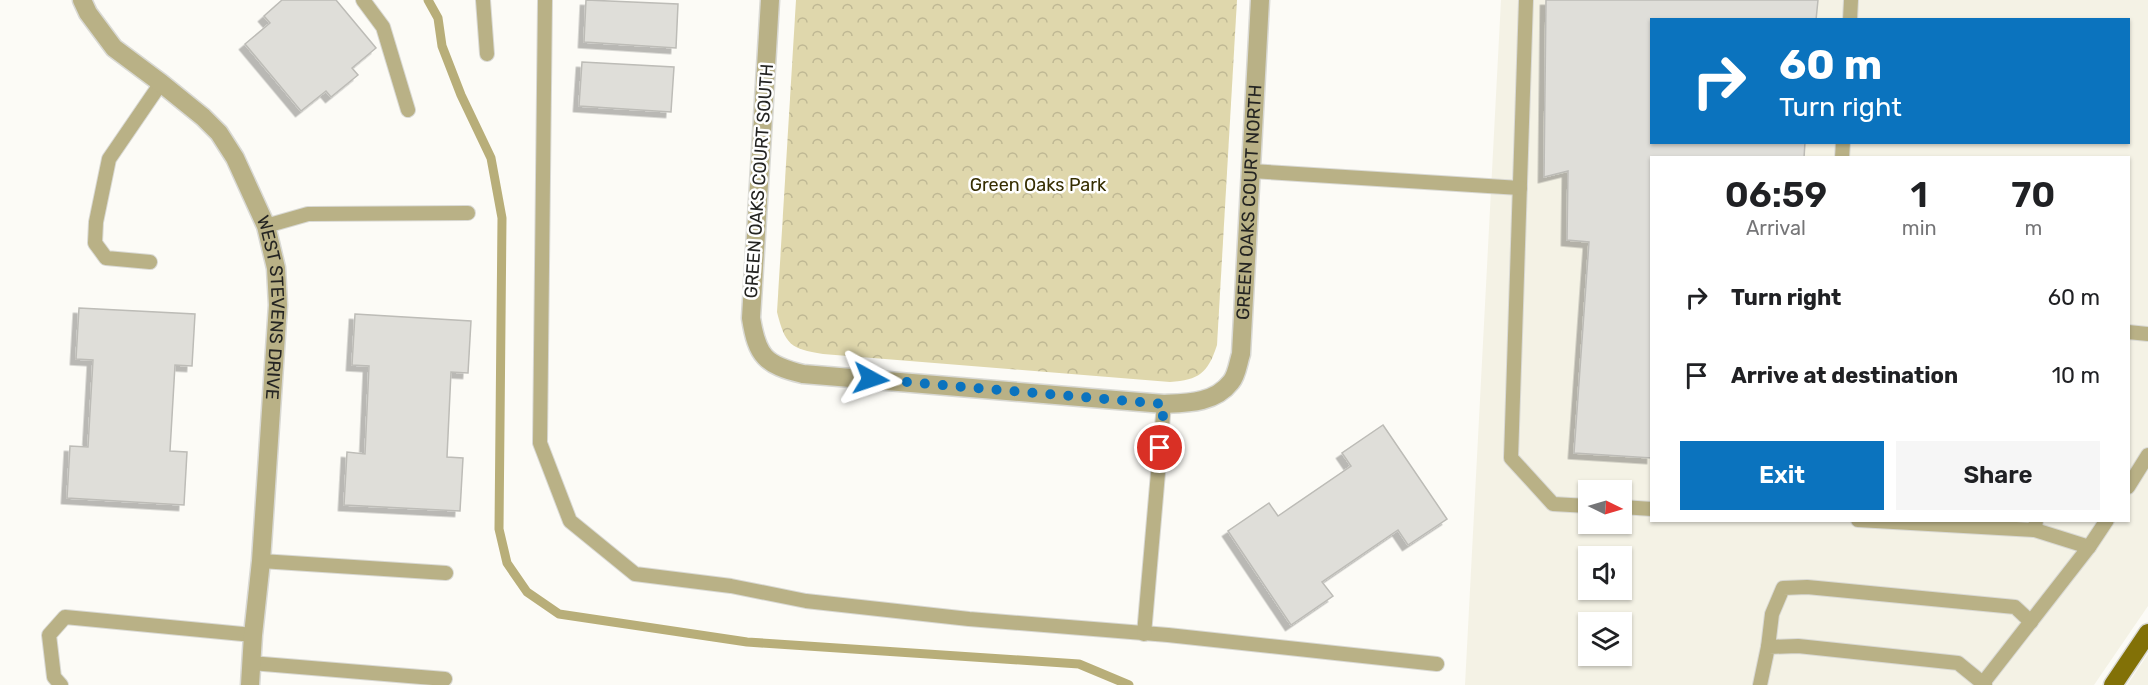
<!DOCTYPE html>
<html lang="en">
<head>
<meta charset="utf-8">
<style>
	:root { --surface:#fff; --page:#f6f6f6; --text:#202124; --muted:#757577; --accent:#0b73be }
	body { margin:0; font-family:Rubik,sans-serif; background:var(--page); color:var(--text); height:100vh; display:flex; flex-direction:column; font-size:22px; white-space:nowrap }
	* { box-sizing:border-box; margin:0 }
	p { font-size:20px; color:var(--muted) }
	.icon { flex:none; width:33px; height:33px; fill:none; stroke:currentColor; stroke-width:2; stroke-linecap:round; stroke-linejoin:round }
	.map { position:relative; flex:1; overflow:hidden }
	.panel { position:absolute; left:1650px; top:156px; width:480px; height:366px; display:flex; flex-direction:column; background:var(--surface); border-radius:0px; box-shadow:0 2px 4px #0004 }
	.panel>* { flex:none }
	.hud { position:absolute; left:1650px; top:18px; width:480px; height:126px; border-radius:0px; box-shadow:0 2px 4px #0004; background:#0b73be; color:#fff; overflow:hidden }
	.needle { width:39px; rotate:95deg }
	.tools { position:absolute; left:1578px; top:480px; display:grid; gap:12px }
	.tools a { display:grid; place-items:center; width:54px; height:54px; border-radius:0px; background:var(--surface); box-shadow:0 2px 4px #0004; font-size:30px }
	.pin { position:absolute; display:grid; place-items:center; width:51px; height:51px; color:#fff; margin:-26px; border:3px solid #fff; border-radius:50%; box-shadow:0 2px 6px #0007 }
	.me { position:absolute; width:66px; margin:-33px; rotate:95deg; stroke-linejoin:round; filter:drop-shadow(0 0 4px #0008) }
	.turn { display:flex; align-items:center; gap:21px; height:126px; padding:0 30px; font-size:27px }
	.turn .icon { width:78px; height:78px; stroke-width:2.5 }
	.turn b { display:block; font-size:42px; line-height:51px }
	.eta { display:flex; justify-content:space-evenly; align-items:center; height:102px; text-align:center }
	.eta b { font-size:36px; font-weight:600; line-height:42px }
	.primary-button { display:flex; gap:12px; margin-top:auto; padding:12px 30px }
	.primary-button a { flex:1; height:69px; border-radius:0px; background:var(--accent); color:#fff; font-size:24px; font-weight:600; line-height:69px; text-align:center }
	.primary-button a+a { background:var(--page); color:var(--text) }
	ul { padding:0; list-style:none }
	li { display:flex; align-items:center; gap:18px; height:78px; padding:0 30px }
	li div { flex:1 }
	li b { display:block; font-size:22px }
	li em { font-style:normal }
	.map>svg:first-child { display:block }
	.built { fill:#f4f2e5; fill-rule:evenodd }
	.forest { fill:url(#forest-crowns) }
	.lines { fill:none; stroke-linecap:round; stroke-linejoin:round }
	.stream { stroke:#b8ae79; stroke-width:9 }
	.building { fill:#dfded9; stroke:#bdbcb7; stroke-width:1.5; filter:url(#shadow) }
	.service-casing { stroke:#d9d9d4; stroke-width:16 }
	.minor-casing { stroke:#d9d9d4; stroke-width:21 }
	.primary-casing { stroke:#d9d9d4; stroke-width:21 }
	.service { stroke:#b9b186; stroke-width:14 }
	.minor { stroke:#b9b186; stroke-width:18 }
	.primary { stroke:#827107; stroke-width:18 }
	.route { stroke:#0b73be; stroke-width:10; stroke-dasharray:0 18 }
	.labels { text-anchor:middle; stroke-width:5; stroke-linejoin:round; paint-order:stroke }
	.street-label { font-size:18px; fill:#242422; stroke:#fff }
	.park-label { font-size:18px; fill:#362e02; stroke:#fff }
</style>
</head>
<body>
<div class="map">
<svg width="2148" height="685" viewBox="0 0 2148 685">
	<defs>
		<pattern id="forest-crowns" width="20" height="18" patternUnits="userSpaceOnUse" patternTransform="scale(1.5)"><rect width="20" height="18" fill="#dfd7ac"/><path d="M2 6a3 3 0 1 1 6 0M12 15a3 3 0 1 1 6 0" fill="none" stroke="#bfb894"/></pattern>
		<filter id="shadow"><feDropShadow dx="-5.5" dy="5.5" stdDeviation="0" flood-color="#0004"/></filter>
	</defs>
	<rect width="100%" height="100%" fill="#fcfbf6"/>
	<g class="built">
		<path d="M1501,0H2148V606L2094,685H1465ZM1652,20H2128V142H1652ZM1652,158H2128V520H1652ZM1588,490H1622V524H1588ZM1588,556H1622V590H1588ZM1588,622H1622V656H1588Z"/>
		<polygon points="2148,654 2148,685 2127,685"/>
	</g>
	<path class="forest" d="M796,0H1237L1217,345C1208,373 1199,380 1170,382L823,354C790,349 785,344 777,312Z"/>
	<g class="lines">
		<polyline class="stream" points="428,0 438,18 442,46 461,95 491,158 502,218 499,529 507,563 527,592 559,614 747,642 1079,664 1129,685"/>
	</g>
	<g class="building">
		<polygon points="282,0 336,0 376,48 352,68 358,75 331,97 326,91 301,111 245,44 270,23 264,16"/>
		<polygon points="586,0 678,4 676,48 584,42"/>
		<polygon points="1546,0 1818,0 1816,20 1652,20 1652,142 1805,142 1804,158 1652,158 1652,458 1574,453 1589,242 1567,240 1568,171 1544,177"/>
		<polygon points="582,62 674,67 671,112 579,106"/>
		<polygon points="79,308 195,314 192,366 175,365 170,451 187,452 184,505 67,498 70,446 88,447 93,360 76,359"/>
		<polygon points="355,314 471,321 468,373 451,372 447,457 463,458 460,511 344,505 347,452 365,454 369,366 352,365"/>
		<polygon points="1383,425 1447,519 1408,545 1398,530 1322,582 1333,596 1291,625 1228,531 1269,503 1278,516 1351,466 1342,453"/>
	</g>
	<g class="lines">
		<defs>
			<g id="service">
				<polyline points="363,0 383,27 408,110"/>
				<polyline points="483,0 487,54"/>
				<polyline points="545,0 540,443 570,521 635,574 731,586 806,601 969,619 1168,635 1437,664"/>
				<polyline points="1526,0 1511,458 1553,504 1588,506"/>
				<polyline points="1850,20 1851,0"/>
				<polyline points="1842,158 1843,142"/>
				<polyline points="1251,171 1520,188"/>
				<polyline points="266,226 308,214 468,213"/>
				<polyline points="150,262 106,258 95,243 96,222 109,159 161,83"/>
				<polyline points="2128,332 2148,334"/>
				<polyline points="2128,487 2148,455"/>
				<polyline points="1622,507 1652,509"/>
				<polyline points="1858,520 2035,530"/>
				<polyline points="2089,547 2107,520"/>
				<polyline points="261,561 446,573"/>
				<polyline points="1144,634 1164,404"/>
				<polyline points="1768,647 1772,614 1783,588 1807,587 2015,607 2031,622"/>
				<polyline points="251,663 445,679"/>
				<polyline points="1983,683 2089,547 2035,530 2036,520"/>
				<polyline points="61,685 54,677 49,635 65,617 253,635"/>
				<polyline points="1760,685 1768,647 1798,646 1958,663 1985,685"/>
			</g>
			<g id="minor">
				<path id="s1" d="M82,0L88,13L114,48L161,83L203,117L219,133L235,158L266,226L276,268L278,305L261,561L253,635L250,685"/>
				<path id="s2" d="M770,0L751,318C757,356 765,365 803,374L1164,404C1188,403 1215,403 1231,382C1237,375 1238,363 1241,354L1260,0"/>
			</g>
			<polyline id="primary" points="2113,685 2148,633"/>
		</defs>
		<use href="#service" class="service-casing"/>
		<use href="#minor" class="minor-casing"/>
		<use href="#primary" class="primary-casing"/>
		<use href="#service" class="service"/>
		<use href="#minor" class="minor"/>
		<use href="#primary" class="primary"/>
	</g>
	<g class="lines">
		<polyline class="route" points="871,379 1164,404 1160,448"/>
	</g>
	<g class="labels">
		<g class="street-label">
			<text transform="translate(759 181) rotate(-86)" y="6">GREEN OAKS COURT SOUTH</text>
			<text dy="6" stroke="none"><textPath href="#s2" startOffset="1020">GREEN OAKS COURT NORTH</textPath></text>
			<text dy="6" stroke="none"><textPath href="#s1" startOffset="380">WEST STEVENS DRIVE</textPath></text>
		</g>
		<g class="park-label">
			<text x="1038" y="191">Green Oaks Park</text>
		</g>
	</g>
</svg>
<div class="tools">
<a><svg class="needle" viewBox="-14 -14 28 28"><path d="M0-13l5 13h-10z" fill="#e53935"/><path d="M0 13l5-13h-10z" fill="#757577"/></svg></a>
<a><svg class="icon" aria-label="sound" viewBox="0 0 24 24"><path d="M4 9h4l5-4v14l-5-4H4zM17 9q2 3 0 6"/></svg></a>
<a><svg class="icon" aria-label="layers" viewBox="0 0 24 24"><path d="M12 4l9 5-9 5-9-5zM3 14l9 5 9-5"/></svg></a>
</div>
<div class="pin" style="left:1160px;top:448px;background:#d93025"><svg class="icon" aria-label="arrive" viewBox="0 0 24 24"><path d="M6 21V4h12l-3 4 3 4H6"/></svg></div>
<svg class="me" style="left:871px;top:379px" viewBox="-20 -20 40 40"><path d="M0-17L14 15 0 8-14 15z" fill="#0b73be" stroke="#fff" stroke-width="4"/></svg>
<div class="hud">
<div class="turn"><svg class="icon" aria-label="right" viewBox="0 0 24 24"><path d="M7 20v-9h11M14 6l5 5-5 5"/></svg><div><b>60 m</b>Turn right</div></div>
</div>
<section class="panel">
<div class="eta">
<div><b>06:59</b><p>Arrival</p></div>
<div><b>1</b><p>min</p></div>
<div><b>70</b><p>m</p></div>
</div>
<ul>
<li><svg class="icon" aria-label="right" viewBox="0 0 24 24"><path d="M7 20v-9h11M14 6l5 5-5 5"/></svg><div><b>Turn right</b></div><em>60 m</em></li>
<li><svg class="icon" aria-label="arrive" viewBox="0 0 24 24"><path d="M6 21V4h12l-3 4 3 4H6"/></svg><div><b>Arrive at destination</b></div><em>10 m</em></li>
</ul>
<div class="primary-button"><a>Exit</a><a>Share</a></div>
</section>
</div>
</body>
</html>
